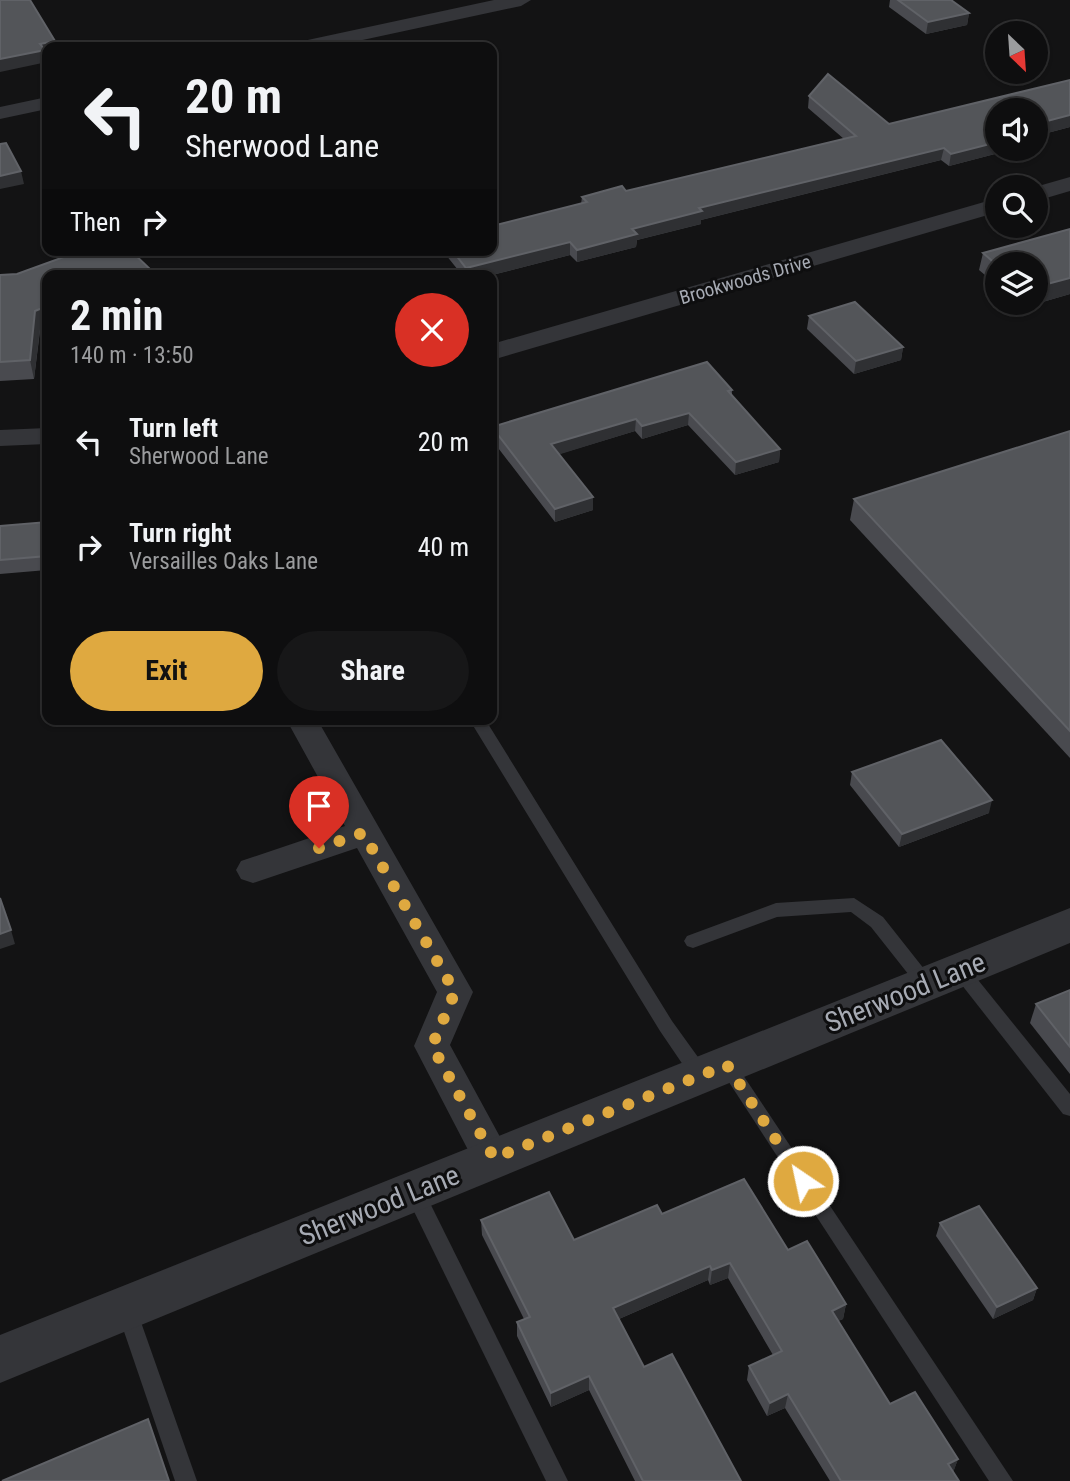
<!DOCTYPE html>
<html lang="en">
<head>
<meta charset="utf-8">
<style>
	:root { --surface:#0e0e0f; --page:#171718; --text:#f1f3f6; --muted:#9b9c9e; --line:#2e2e2f; --accent:#dfa940 }
	body { margin:0; font-family:"Roboto Condensed",sans-serif; background:var(--page); color:var(--text); height:100vh; display:flex; flex-direction:column; font-size:26px; white-space:nowrap }
	* { box-sizing:border-box; margin:0 }
	p { font-size:23px; color:var(--muted) }
	.icon { flex:none; width:38px; height:38px; fill:none; stroke:currentColor; stroke-width:2; stroke-linecap:round; stroke-linejoin:round }
	.map { position:relative; flex:1; overflow:hidden }
	.drawer { position:absolute; left:42px; top:270px; width:455px; height:455px; display:flex; flex-direction:column; background:var(--surface); border-radius:14px; box-shadow:0 2px 5px #0004,0 0 0 2px var(--line) }
	.drawer>* { flex:none }
	.banner { position:absolute; left:42px; top:42px; width:455px; height:214px; border-radius:14px; box-shadow:0 2px 5px #0004,0 0 0 2px var(--line); background:#0e0e0f; color:var(--text); overflow:hidden }
	.needle { width:46px; rotate:155deg }
	.fabs { position:absolute; left:985px; top:21px; display:grid; gap:14px }
	.fabs a { display:grid; place-items:center; width:63px; height:63px; border-radius:50%; background:var(--surface); box-shadow:0 2px 5px #0004,0 0 0 2px var(--line); font-size:35px }
	.pin { position:absolute; display:grid; place-items:center; width:60px; height:60px; color:#fff; margin:-72px -30px; border-radius:50% 50% 50% 0; rotate:-45deg; box-shadow:0 0 7px #0007 }
	.pin .icon { rotate:45deg }
	.me { position:absolute; width:77px; margin:-38px; rotate:326deg; stroke-linejoin:round; filter:drop-shadow(0 0 5px #0008) }
	.turn { display:flex; align-items:center; gap:24px; height:147px; padding:0 28px; font-size:32px }
	.turn .icon { width:91px; height:91px; stroke-width:2.5 }
	.turn b { display:block; font-size:49px; line-height:60px }
	.then { display:flex; align-items:center; height:66px; padding:0 28px; background:#0003; gap:14px; font-size:26px }
	.round { display:grid; place-items:center; flex:none; width:74px; height:74px; border-radius:37px; background:var(--page) }
	.overview { display:flex; align-items:center; justify-content:space-between; height:119px; padding:0 28px }
	h1 { font-size:42px; font-weight:700; line-height:52px }
	.action { display:flex; gap:14px; margin-top:auto; padding:14px 28px }
	.action a { flex:1; height:80px; border-radius:42px; background:var(--accent); color:#111; font-size:28px; font-weight:700; line-height:80px; text-align:center }
	.action a+a { background:var(--page); color:var(--text) }
	ul { padding:0; list-style:none }
	li { display:flex; align-items:center; gap:21px; height:105px; padding:0 28px }
	li div { flex:1 }
	li b { display:block; font-size:26px }
	li em { font-style:normal }
	.map>svg:first-child { display:block }
	.lines { fill:none; stroke-linecap:round; stroke-linejoin:round }
	.service { fill:#343539; fill-rule:evenodd }
	.minor { fill:#343539; fill-rule:evenodd }
	.tertiary { fill:#343539; fill-rule:evenodd }
	.wall { fill:#494a4f }
	.shaded-wall { fill:#2f3033 }
	.building { fill:#535559; stroke:#606267; stroke-width:2 }
	.route { stroke:#dfa940; stroke-width:12; stroke-dasharray:0 21.6 }
	.labels { text-anchor:middle; stroke-width:6; stroke-linejoin:round; paint-order:stroke }
	.far-street-label { font-size:19px; fill:#a6aab3; stroke:#0e0e0f }
	.near-street-label { font-size:28px; fill:#a6aab3; stroke:#0e0e0f }
</style>
</head>
<body>
<div class="map">
<svg width="1070" height="1481" viewBox="0 0 1070 1481">
	<rect width="100%" height="100%" fill="#131314"/>
	<g class="lines">
		<g class="service">
			<polygon points="469,719 485,719 672,1021 708,1071 710,1076 708,1081 701,1084 694,1081 660,1031"/>
			<polygon points="854,898 883,917 932,979 935,984 932,989 926,991 920,989 871,927 851,912 777,917 693,948 687,946 684,941 687,936 776,903"/>
			<polygon points="960,963 966,965 1070,1094 1070,1116 1063,1114 954,975 951,970 954,965"/>
			<polygon points="727,1057 733,1060 1013,1481 989,1481 721,1070 718,1065 721,1060"/>
			<polygon points="414,1182 421,1185 568,1481 546,1481 404,1191 407,1185"/>
			<polygon points="126,1299 133,1301 136,1308 197,1481 175,1481 116,1308 119,1301"/>
		</g>
		<g class="minor">
			<polygon points="494,0 531,0 521,6 330,47 293,47 296,43 303,41"/>
			<polygon points="47,97 47,109 0,119 0,107"/>
			<polygon points="1070,177 1070,191 1036,201 1035,187"/>
			<polygon points="998,198 998,212 492,360 492,344"/>
			<polygon points="47,428 47,444 0,446 0,430"/>
			<polygon points="286,719 317,719 473,992 450,1045 512,1159 507,1171 493,1176 479,1171 414,1046 437,992 357,848 253,883 241,879 236,870 241,861 345,826"/>
		</g>
		<polygon class="tertiary" points="1070,908 1070,943 0,1383 0,1335"/>
	</g>
	<g class="wall">
		<polygon points="890,0 951,0 969,13 967,25 926,34 889,7"/>
		<polygon points="1070,80 1070,127 1036,136 998,110 1014,149 949,166 941,160 701,220 701,224 637,240 636,247 577,262 570,255 492,275 462,275 442,250 492,250 581,204 582,197 626,191 844,139 808,108 809,96 889,124"/>
		<polygon points="1070,229 1070,294 1022,308 1017,303 1036,303 1036,264 998,264 998,286 979,270 983,253"/>
		<polygon points="150,269 151,275 47,275 34,379 0,381 0,275"/>
		<polygon points="809,316 903,347 901,360 854,374 807,329"/>
		<polygon points="732,390 732,396 780,449 779,462 735,475 688,425 642,439 635,431 559,454 593,510 555,522 492,440 492,427"/>
		<polygon points="1070,431 1070,758 850,520 854,499"/>
		<polygon points="47,522 47,570 0,574 0,526"/>
		<polygon points="852,772 989,813 899,847 850,785"/>
		<polygon points="1070,990 1070,1074 1030,1023 1036,1004"/>
		<polygon points="662,1214 788,1250 846,1304 843,1319 838,1321 890,1404 958,1459 953,1472 959,1481 830,1481 785,1408 767,1416 747,1380 749,1366 773,1355 728,1278 710,1285 708,1280 619,1319 644,1367 741,1481 635,1481 589,1390 551,1407 517,1336 517,1322 524,1319 482,1235 481,1220 574,1240"/>
		<polygon points="940,1223 1037,1288 1033,1300 993,1319 936,1236"/>
	</g>
	<g class="shaded-wall">
		<polygon points="969,13 967,25 926,34 928,22"/>
		<polygon points="55,41 57,47 47,47 47,55 46,55 47,62 0,72 0,59 40,44"/>
		<polygon points="1070,115 1070,127 1036,136 1036,124"/>
		<polygon points="998,142 998,149 1014,149 949,166 951,154"/>
		<polygon points="944,148 941,160 701,220 701,224 637,240 636,247 577,262 577,250 632,229 699,208"/>
		<polygon points="21,171 24,184 0,189 0,176"/>
		<polygon points="570,242 570,255 492,275 467,275 466,268"/>
		<polygon points="150,269 151,275 134,275"/>
		<polygon points="1070,278 1070,294 1022,308 1023,303 1036,303 1036,287"/>
		<polygon points="47,306 47,326 40,329 34,379 30,360 35,311"/>
		<polygon points="903,347 901,360 854,374 856,361"/>
		<polygon points="689,413 688,425 642,439 642,426"/>
		<polygon points="636,419 635,431 551,457 551,444"/>
		<polygon points="780,449 779,462 735,475 736,462"/>
		<polygon points="593,497 593,510 555,522 555,509"/>
		<polygon points="992,800 989,813 899,847 902,834"/>
		<polygon points="11,930 15,944 0,949 0,934"/>
		<polygon points="730,1263 728,1278 710,1285 712,1270"/>
		<polygon points="710,1266 708,1280 612,1322 613,1308"/>
		<polygon points="1037,1288 1033,1300 993,1319 997,1307"/>
		<polygon points="846,1304 843,1319 829,1325 832,1311"/>
		<polygon points="589,1376 589,1390 551,1407 551,1393"/>
		<polygon points="788,1394 785,1408 767,1416 770,1403"/>
		<polygon points="958,1459 953,1473 948,1464"/>
	</g>
	<g class="building">
		<polygon points="0,0 30,0 55,41 40,44 45,50 0,59"/>
		<polygon points="898,0 951,0 969,13 928,22"/>
		<polygon points="828,74 889,124 1070,80 1070,115 1036,124 1036,110 998,110 998,142 951,154 944,148 699,208 702,211 632,229 637,234 577,250 570,242 466,268 452,250 492,250 492,226 587,202 582,197 622,186 626,191 856,136 809,96"/>
		<polygon points="6,143 21,171 0,176 0,144"/>
		<polygon points="1070,229 1070,278 1036,287 1036,264 998,264 998,266 983,253"/>
		<polygon points="83,250 130,250 150,269 134,275 47,275 47,306 35,311 30,360 0,362 0,275 17,274"/>
		<polygon points="855,302 903,347 856,361 809,316"/>
		<polygon points="707,362 732,390 728,391 780,449 736,462 689,413 642,426 636,419 551,444 593,497 555,509 492,427"/>
		<polygon points="1070,431 1070,731 854,499"/>
		<polygon points="47,522 47,556 0,560 0,526"/>
		<polygon points="941,740 992,800 902,834 852,772"/>
		<polygon points="0,898 11,930 0,934"/>
		<polygon points="1070,990 1070,1047 1036,1004"/>
		<polygon points="744,1179 788,1250 807,1241 846,1304 832,1311 890,1404 915,1392 958,1459 948,1464 959,1481 841,1481 788,1394 770,1403 749,1366 782,1351 730,1263 712,1270 710,1266 613,1308 644,1367 672,1354 741,1481 643,1481 589,1376 551,1393 517,1322 530,1317 481,1220 549,1192 574,1240 657,1205 662,1214"/>
		<polygon points="979,1206 1037,1288 997,1307 940,1223"/>
		<polygon points="148,1419 169,1481 2,1481"/>
	</g>
	<g class="lines">
		<polyline class="route" points="319,848 363,833 455,992 432,1046 494,1158 727,1065 803,1181"/>
	</g>
	<g class="labels">
		<g class="far-street-label">
			<text transform="translate(745 279) rotate(-16)" y="7">Brookwoods Drive</text>
		</g>
		<g class="near-street-label">
			<text transform="translate(905 992) rotate(-22)" y="10">Sherwood Lane</text>
			<text transform="translate(379 1205) rotate(-22)" y="10">Sherwood Lane</text>
		</g>
	</g>
</svg>
<div class="fabs">
<a><svg class="needle" viewBox="-14 -14 28 28"><path d="M0-13l5 13h-10z" fill="#e53935"/><path d="M0 13l5-13h-10z" fill="#9b9c9e"/></svg></a>
<a><svg class="icon" aria-label="sound" viewBox="0 0 24 24"><path d="M4 9h4l5-4v14l-5-4H4zM17 9q2 3 0 6"/></svg></a>
<a><svg class="icon" aria-label="search" viewBox="0 0 24 24"><circle cx="10" cy="10" r="6"/><path d="M15 15l6 6"/></svg></a>
<a><svg class="icon" aria-label="layers" viewBox="0 0 24 24"><path d="M12 4l9 5-9 5-9-5zM3 14l9 5 9-5"/></svg></a>
</div>
<div class="pin" style="left:319px;top:848px;background:#d93025"><svg class="icon" aria-label="arrive" viewBox="0 0 24 24"><path d="M6 21V4h12l-3 4 3 4H6"/></svg></div>
<svg class="me" style="left:803px;top:1181px" viewBox="-20 -20 40 40"><circle r="17" fill="#dfa940" stroke="#fff" stroke-width="3"/><path d="M0-11L8 9 0 5-8 9z" fill="#fff"/></svg>
<div class="banner">
<div class="turn"><svg class="icon" aria-label="left" viewBox="0 0 24 24"><path d="M17 20v-9H6M10 6l-5 5 5 5"/></svg><div><b>20 m</b>Sherwood Lane</div></div>
<div class="then">Then<svg class="icon" aria-label="right" viewBox="0 0 24 24"><path d="M7 20v-9h11M14 6l5 5-5 5"/></svg></div>
</div>
<section class="drawer">
<div class="overview"><div><h1>2 min</h1><p>140 m · 13:50</p></div><a class="round" style="background:#d93025;color:#fff"><svg class="icon" aria-label="close" viewBox="0 0 24 24"><path d="M6 6l12 12M18 6L6 18"/></svg></a></div>
<ul>
<li><svg class="icon" aria-label="left" viewBox="0 0 24 24"><path d="M17 20v-9H6M10 6l-5 5 5 5"/></svg><div><b>Turn left</b><p>Sherwood Lane</p></div><em>20 m</em></li>
<li><svg class="icon" aria-label="right" viewBox="0 0 24 24"><path d="M7 20v-9h11M14 6l5 5-5 5"/></svg><div><b>Turn right</b><p>Versailles Oaks Lane</p></div><em>40 m</em></li>
</ul>
<div class="action"><a>Exit</a><a>Share</a></div>
</section>
</div>
</body>
</html>
